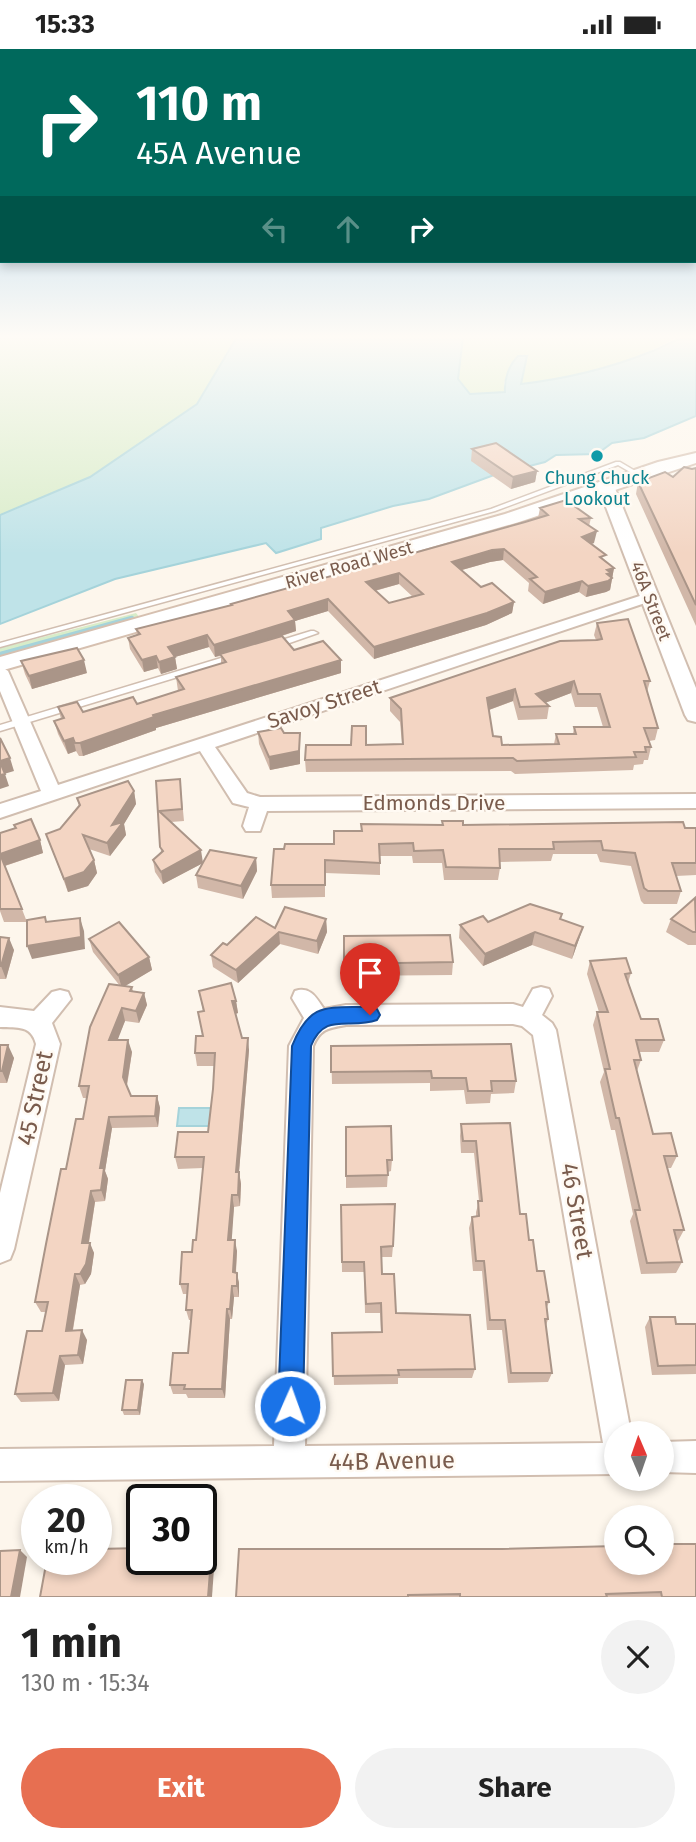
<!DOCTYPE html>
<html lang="en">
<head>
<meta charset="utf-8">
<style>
	:root { --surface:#fff; --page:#f2f2f2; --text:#222; --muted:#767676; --accent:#e76f51 }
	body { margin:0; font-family:"Fira Sans",sans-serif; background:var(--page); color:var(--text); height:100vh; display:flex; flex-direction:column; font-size:26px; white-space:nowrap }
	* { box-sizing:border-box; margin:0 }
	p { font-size:23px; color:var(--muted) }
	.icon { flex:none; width:38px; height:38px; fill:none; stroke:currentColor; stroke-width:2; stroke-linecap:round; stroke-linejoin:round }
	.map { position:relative; height:1548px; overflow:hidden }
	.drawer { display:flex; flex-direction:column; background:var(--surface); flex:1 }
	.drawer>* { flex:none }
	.guide { position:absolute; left:0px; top:0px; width:696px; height:214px; box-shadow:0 4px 10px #0003; background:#00695c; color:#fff; overflow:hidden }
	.needle { width:46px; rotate:358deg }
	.controls { position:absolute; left:604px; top:1372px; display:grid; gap:14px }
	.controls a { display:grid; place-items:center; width:70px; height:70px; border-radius:50%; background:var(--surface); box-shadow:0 4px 10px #0003; font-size:35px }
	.speed { position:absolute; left:21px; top:1435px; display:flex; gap:14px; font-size:35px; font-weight:700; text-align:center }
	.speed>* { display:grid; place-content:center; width:91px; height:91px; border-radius:50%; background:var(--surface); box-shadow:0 4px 10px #0003; line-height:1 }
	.speed small { font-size:18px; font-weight:400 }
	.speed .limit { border:4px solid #111; border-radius:10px; background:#fff; color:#111 }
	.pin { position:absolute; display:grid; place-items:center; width:60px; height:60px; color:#fff; margin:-72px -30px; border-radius:50% 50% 50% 0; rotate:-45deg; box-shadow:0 0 7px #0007 }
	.pin .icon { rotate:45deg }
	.me { position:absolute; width:77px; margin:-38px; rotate:2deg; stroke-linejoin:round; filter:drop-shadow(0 0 5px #0008) }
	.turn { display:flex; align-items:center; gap:24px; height:147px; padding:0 21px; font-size:32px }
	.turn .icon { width:91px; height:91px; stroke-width:2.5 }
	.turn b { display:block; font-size:49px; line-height:60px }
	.lanes { display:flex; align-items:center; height:66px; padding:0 21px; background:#0003; justify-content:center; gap:35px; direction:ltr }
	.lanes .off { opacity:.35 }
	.round { display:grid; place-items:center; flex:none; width:74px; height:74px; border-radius:37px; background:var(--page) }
	.overview { display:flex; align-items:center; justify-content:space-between; height:119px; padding:0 21px }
	h1 { font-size:42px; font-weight:700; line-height:52px }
	.primary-button { display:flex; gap:14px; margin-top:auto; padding:14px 21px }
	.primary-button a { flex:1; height:80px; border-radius:42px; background:var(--accent); color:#fff; font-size:28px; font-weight:700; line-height:80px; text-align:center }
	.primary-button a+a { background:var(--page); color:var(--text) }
	.status { display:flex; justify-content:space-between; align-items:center; height:49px; padding:0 35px; background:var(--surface); direction:ltr }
	.status svg { height:19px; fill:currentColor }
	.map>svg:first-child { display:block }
	.green { fill:#d8ecc9 }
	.water { fill:#bfe3e8; stroke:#a5d3da; stroke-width:2 }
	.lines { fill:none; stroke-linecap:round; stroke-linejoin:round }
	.stream { stroke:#a5d3da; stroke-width:4.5 }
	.service-casing { stroke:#d1beb0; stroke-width:3 }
	.minor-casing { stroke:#d1beb0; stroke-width:4 }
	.tertiary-casing { stroke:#d1beb0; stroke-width:4 }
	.secondary-casing { stroke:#d6c0b0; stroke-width:4 }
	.service { fill:#fff; fill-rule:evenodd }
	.minor { fill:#fff; fill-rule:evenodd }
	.tertiary { fill:#fff; fill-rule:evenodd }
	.secondary { fill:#fff; fill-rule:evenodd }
	.wall { fill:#d1b7a8; fill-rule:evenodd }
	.shaded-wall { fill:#aa9588 }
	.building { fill:#f3d5c3; stroke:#aa9588; stroke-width:2; fill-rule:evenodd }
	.route { fill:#1a73e8; stroke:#114b97; stroke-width:2 }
	.culture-dot { fill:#0f9aa8; stroke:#fffaf3; stroke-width:2.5 }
	.labels { text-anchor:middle; stroke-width:5; stroke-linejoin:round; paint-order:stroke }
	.far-culture-label { font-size:18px; fill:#0d838f; stroke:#fffaf3 }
	.far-street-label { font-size:18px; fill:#7a5c4d; stroke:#fffaf3 }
	.street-label { font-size:21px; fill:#7a5c4d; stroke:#fffaf3 }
	.near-street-label { font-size:24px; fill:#7a5c4d; stroke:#fffaf3 }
</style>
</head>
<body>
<div class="status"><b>15:33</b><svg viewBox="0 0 49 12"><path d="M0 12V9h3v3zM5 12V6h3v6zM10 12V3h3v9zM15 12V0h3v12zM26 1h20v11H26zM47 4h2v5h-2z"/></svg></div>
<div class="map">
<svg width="696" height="1548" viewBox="0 0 696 1548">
	<rect width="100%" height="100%" fill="#fdf6ec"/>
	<g class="green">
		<polygon points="0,288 237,288 197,355 90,428 0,466"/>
		<path d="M463,288H677C631,315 573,329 520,335L512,313L504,334L505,343L470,345L458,331Z"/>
		<polygon points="136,564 140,569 0,610 0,599"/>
	</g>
	<g class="water">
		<path d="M237,288H463L458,330L470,345L505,343C504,330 509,316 518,307H527L521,335C564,330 610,319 650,303C670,296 673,288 696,288V367L644,389L612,394L597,405L556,406L545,413L494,426L429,450L393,457L321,479V490L276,504L266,494L115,530L0,575V466L90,428L197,355Z"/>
		<polygon points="179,1059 212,1059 210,1077 177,1077"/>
	</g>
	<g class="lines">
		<polyline class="stream" points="0,605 132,569"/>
		<defs>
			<g id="service">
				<polygon points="616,413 620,413 642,426 637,427 618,416 495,462 0,598 0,594 491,460"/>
				<polygon points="311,582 314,582 318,584 278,598 275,598 271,596 272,594"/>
				<polygon points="231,606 234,606 238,608 237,610 0,682 0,676"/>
			</g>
			<g id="minor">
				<polygon points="649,544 654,545 656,548 654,551 215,698 247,744 260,748 696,745 696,759 267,762 260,782 246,782 243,777 249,758 233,754 200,702 0,769 0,755 41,742 0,642 0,617 8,622 58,736"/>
				<path d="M541,938L549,940L552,947L542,966L552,974L556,981L631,1384H616V1425L0,1432V1400L274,1397L289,997L304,969L292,949L295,942C311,937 316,949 324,960L346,956L513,955L523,958L533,940ZM513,975L522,977L533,986L603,1394L305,1397L313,997C320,980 328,979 346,976Z"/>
				<path d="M60,941L68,943L71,950L52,974L60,995L14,1200L10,1210L0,1214V1144L36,995C31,976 18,979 0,978V958L34,962L52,943Z"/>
				<polygon points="696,1392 696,1424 662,1423 662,1393"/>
			</g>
			<polygon id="tertiary" points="606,432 614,437 696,639 696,673 688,671 685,666 598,437"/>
			<polygon id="secondary" points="696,404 696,414 519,473 0,622 0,608 505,465 658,413"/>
		</defs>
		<use href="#service" class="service-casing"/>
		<use href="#minor" class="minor-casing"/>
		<use href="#tertiary" class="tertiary-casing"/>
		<use href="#secondary" class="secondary-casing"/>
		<use href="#service" class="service"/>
		<use href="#minor" class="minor"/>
		<use href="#tertiary" class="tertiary"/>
		<use href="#secondary" class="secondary"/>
	</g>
	<g class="wall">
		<polygon points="472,400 537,422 535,433 511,440 471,412"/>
		<polygon points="696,419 696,577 636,445 638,433 673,428"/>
		<path d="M540,459L591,469L589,477L594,494L591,495L605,512L614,519L610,541L606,543L586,548L579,543L543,555L528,542L529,534L503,511L490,513L462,521L481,538L514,553L512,564L486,576L374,610L328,562L295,572L296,582L282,587L294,601L341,624L156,679V681L83,707H79L76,702L68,705L58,685L54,672L61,670L58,658L83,663L137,655L178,642L176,628L221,615V607L215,608L209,598L175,608L177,620L161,625L158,619L144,623L130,600L128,589L137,586L136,580L231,557V555L525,473L538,469ZM399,535L413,548L389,554L375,542Z"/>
		<path d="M597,574L650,632L647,643L658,679L655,691L649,692L651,698L648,711H644L643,715L634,716L633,721L515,725L511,722L306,723L305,711L366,696L402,695L400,673L390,662V649L596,591L594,586ZM571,644L575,658H597L603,678H574L573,685H556L554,695L502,696L493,687L489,661L513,652L518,671L547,670L549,657L545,654Z"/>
		<polygon points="21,612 87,624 32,640 25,625"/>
		<polygon points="258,683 300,684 300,715 270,721 259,695"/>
		<polygon points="180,730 184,772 171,773 203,813 256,809 257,822 243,850 198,839 196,826 203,814 163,835 155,823 153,811 161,804 156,732"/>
		<polygon points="134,742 136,755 124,775 126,786 110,807 89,800 94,811 97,824 88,837 68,843 46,785 60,780 79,757 77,749"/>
		<polygon points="442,772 463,776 696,779 696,826 676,827 681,842 677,855 644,855 641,852 631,817 600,813 597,805 553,805 551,812 500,813 500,819 498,831 444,831 442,814 413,814 412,807 380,807 380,826 325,824 325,848 272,849 271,836 284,800 334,795 361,782 442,776"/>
		<polygon points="0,784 40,791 43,804 5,817 27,873 4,873 0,862"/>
		<polygon points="696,849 696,896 688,896 666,883 671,870"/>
		<polygon points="562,865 561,870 583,878 579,890 572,910 532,896 483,917 459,889 460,876"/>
		<polygon points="326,870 327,883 318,905 280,895 238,934 213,918 211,906 227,896 275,879"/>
		<polygon points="344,887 453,913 452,926 344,927"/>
		<polygon points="0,888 14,901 6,930 0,930"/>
		<polygon points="89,890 149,908 152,921 124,937 132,938 133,942 144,944 147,956 139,974 125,972 117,991 132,1003 127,1037 131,1047 157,1047 160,1059 158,1078 112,1079 105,1122 108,1130 105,1152 95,1153 89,1194 94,1204 91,1225 85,1235 80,1236 73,1281 87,1291 83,1315 65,1316 59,1352 21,1353 15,1345 42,1282 46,1263 41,1263 35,1253 66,1120 83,1070 87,1049 83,1049 79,1037 120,937 93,903"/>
		<polygon points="590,912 631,924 628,934 641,970 664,991 659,1003 640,1003 641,1011 637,1022 653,1085 677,1107 671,1119 667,1119 684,1181 678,1192 677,1192 682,1213 676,1224 641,1225 630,1172 633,1165 615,1081 611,1081 600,1033 604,1023 593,976 597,963 599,963 587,925"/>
		<polygon points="199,942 236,952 238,964 236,965 242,989 249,1001 239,1123 241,1135 240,1157 234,1158 231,1191 237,1202 236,1224 239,1234 239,1248 234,1248 232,1270 230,1270 225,1349 188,1349 186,1345 173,1345 170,1336 188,1304 191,1271 189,1271 186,1261 187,1245 183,1245 180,1235 196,1191 203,1119 178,1120 175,1108 208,1083 213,1040 214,1017 197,1017 195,1004 203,987 198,963 203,962"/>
		<polygon points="0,996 14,1009 7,1034 0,1034"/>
		<polygon points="331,997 516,1032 514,1044 491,1045 490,1054 466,1055 464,1041 430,1042 430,1034 332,1035"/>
		<polygon points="510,1074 520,1165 537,1222 549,1253 547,1258 548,1270 546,1277 552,1324 548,1333 508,1334 502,1281 487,1281 482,1222 473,1222 469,1179 472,1168 476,1167 476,1163 479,1152 474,1104 461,1104 460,1087 461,1075"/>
		<polygon points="346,1078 392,1111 391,1122 388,1123 387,1138 346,1139"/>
		<polygon points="341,1156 393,1197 392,1208 382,1208 382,1225 396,1264 475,1320 472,1329 398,1329 398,1335 334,1336 332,1284 381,1283 380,1264 365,1264 364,1223 342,1223"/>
		<polygon points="650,1268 676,1275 696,1275 696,1325 652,1326 645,1278"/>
		<polygon points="144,1335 140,1366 124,1366 122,1361"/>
		<polygon points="502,1500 696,1548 236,1548"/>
	</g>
	<g class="shaded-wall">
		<polygon points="537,422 535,433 511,440 513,428"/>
		<polygon points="597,482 594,494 580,499 582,488"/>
		<polygon points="504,500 503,511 490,513 451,524 452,513 492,501"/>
		<polygon points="614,519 610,541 606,543 586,548 588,537 607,521"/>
		<polygon points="399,524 399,535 366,544 366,533"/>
		<polygon points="582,532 579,543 543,555 545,543"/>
		<polygon points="328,550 328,562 295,572 296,582 215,608 214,596 288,562"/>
		<polygon points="514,553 512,564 486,576 374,610 374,598"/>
		<polygon points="207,586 209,598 175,608 177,620 161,625 159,613 168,598"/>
		<polygon points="156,607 158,619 144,623 142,611"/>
		<polygon points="84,611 87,624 32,640 29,627"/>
		<polygon points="341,611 341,624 156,679 156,681 83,707 80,694 153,666"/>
		<polygon points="574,632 571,644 534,658 536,645"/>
		<polygon points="515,640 513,652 486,662 487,649"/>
		<polygon points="300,684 300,715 270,721 269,708"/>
		<polygon points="73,689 76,702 68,705 64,692"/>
		<polygon points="10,709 14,722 4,725 0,712"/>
		<polygon points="5,725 9,737 0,740 0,726"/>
		<polygon points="134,742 136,755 124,775 126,786 110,807 107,794 112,776"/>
		<polygon points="40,791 43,804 4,817 0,805"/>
		<polygon points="201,801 203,814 163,835 161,823"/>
		<polygon points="256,809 257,822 243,850 241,837"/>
		<polygon points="94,811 97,824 88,837 68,843 64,830"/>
		<polygon points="80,869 84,882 85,900 32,910 27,897"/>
		<polygon points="326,870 327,883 318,905 317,892"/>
		<polygon points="583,878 579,890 572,910 575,897"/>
		<polygon points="279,883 280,895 238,934 236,921"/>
		<polygon points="535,883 532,896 483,917 485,905"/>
		<polygon points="9,889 14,901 6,930 1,917"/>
		<polygon points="149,908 152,921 122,939 118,926"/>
		<polygon points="144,944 147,956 139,974 136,962"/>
		<polygon points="232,952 236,952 238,964 234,965"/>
		<polygon points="122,959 125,972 113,1003 109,991"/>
		<polygon points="248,989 249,1001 238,1135 236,1123"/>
		<polygon points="128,991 132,1003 126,1040 123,1028"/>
		<polygon points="8,996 14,1009 7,1034 2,1022"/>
		<polygon points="157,1047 160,1059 158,1078 155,1067"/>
		<polygon points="109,1068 112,1079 105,1122 108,1130 105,1152 101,1141 100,1119"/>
		<polygon points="239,1123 241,1135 240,1157 238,1146"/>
		<polygon points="91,1142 95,1153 87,1204 82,1194"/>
		<polygon points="232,1146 234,1158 231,1202 228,1191"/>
		<polygon points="235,1191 237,1202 235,1234 233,1223"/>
		<polygon points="90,1194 94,1204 91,1225 85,1235 80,1225"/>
		<polygon points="237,1224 239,1234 239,1248 237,1237"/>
		<polygon points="75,1225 80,1236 71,1291 66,1282"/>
		<polygon points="232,1237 234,1248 232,1270 230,1260"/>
		<polygon points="227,1260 230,1270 225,1349 222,1340"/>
		<polygon points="82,1281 87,1291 83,1315 78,1306"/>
		<polygon points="60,1307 65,1316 59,1352 53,1344"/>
		<polygon points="142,1331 144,1335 140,1366 138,1361"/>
		<polygon points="212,1498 215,1505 212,1548 208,1548"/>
		<polygon points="20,1501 27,1508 20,1548 11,1548"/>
	</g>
	<g class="building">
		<polygon points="496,394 537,422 513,428 472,400"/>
		<polygon points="684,418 692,420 696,419 696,556 638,433 665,423 673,428"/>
		<path d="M566,451L591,469L579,470L597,482L582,488L606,506L600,508L614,519L607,521L611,524L607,525L612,529L608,532L588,537L582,532L545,543L530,530L537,528L504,500L492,501L452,513L481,538L492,534L514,553L487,564L374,598L328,550L288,562L295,571L214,596L207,586L168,598L175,608L159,613L156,607L142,611L128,589L140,585L136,580L232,556L231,555L525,473L548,466L540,459ZM399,524L423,545L389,554L366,533Z"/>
		<path d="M628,570L650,632H644L658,679H644L651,698H645L646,703H634L636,708L517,712L513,709L305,711L306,696H351L352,677H366V696L403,695L401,660L390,649L560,592L597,591L602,590L597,574ZM574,632L578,645H600L610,678H574L576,685H556L559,695L502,696L501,688L493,687L487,649L515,640L520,658L549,657L536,645Z"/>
		<polygon points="282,587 294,601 323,592 341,611 153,666 154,668 80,694 75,694 73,689 64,692 54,672 64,669 58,658 77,653 83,663 133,648 137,655 184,640 176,628 226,613 220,605"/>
		<polygon points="77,599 84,611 29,627 21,612"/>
		<polygon points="281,679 284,684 300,684 299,702 269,708 258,683"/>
		<polygon points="0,689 10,709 0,712"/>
		<polygon points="0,713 5,725 0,726"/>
		<polygon points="180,730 182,760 159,762 201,801 161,823 153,811 163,802 160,798 156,732"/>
		<polygon points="128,732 134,742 112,776 123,773 107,794 83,786 94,811 84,823 64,830 46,785 60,780 80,756 77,749"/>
		<polygon points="31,770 40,791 0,805 0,784 16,779 14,776"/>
		<polygon points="442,772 463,772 463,776 683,773 685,779 696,779 696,814 672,814 681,842 648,842 644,839 635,804 603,801 601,792 553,793 554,800 499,800 500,819 446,818 443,801 414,802 413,794 379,795 380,814 325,811 325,836 271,836 274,800 284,800 285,795 334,795 334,782 362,782 361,775 443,776"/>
		<polygon points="210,801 256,809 241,837 196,826"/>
		<polygon points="0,805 22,860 0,860"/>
		<polygon points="695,849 696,883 693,883 671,870"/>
		<polygon points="530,855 562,865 560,870 583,878 575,897 535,883 485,905 460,876 483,867 488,873"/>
		<polygon points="285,858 326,870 317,892 279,883 236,921 211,906 223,894 227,896 256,868 275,879"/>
		<polygon points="45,868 46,873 80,869 81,888 27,897 27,871"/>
		<polygon points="119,873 149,908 118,926 89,890"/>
		<polygon points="450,886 453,913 344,915 344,887"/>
		<polygon points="0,888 9,889 1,917 0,917"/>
		<polygon points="626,909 631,924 625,925 641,970 658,970 664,991 636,991 641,1011 634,1011 653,1085 671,1084 677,1107 664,1107 684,1181 674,1181 682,1213 647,1214 635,1161 640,1161 619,1069 616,1069 605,1020 610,1020 597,963 608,963 590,912"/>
		<polygon points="231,934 236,952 232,952 242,989 248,989 236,1123 239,1123 238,1146 232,1146 228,1191 235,1191 233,1223 237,1224 237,1237 232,1237 230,1260 227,1260 222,1340 184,1340 185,1336 170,1336 173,1304 188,1304 192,1261 186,1261 188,1235 180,1235 182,1203 192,1203 193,1191 196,1191 204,1108 175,1108 178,1083 208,1083 213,1040 215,1004 195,1004 196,987 203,987 198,963 204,962 199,942"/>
		<polygon points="109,935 132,938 130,942 144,944 136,962 122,959 109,991 128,991 123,1028 131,1047 157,1047 155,1067 109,1068 100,1119 104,1119 101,1141 91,1142 82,1194 90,1194 86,1215 80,1225 75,1225 66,1282 82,1281 78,1306 60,1307 53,1344 15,1345 27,1282 42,1282 48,1253 35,1253 46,1195 61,1120 66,1120 76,1070 83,1070 89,1037 79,1037 90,978"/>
		<polygon points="511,995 516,1032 491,1032 492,1042 468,1042 466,1029 432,1029 431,1022 331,1023 331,997"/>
		<polygon points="0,996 8,996 2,1022 0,1022"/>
		<polygon points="510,1074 520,1165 526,1165 529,1191 533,1191 537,1222 544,1222 549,1253 546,1253 548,1270 545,1270 552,1324 511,1324 505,1271 490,1271 484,1212 476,1212 472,1168 479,1167 478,1152 482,1152 476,1092 463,1092 461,1075"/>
		<polygon points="391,1077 392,1111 387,1111 388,1126 346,1127 346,1078"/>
		<polygon points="395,1155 393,1197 381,1198 382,1225 394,1225 396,1264 470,1266 475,1320 398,1321 399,1326 333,1327 332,1284 382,1283 381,1254 366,1255 364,1213 342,1213 341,1156"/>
		<polygon points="650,1268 675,1268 676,1275 696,1275 696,1316 658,1317"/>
		<polygon points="126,1331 142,1331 138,1361 122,1361"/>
		<polygon points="662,1495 696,1495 696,1548 662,1548 661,1543 606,1545 607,1548 460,1548 460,1545 408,1546 408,1548 236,1548 239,1500 502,1500 616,1497 616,1514 662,1514"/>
		<polygon points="201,1498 212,1498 208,1548 40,1548 47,1510 96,1510 96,1500 142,1499 142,1510 201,1510"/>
		<polygon points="20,1501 11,1548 0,1548 0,1502"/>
	</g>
	<linearGradient id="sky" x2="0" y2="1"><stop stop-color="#97c7e8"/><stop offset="0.57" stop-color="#fefbf6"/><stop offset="1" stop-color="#fefbf6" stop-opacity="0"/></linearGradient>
	<rect width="696" height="505" fill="url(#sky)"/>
	<path class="route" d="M370,958L377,960L380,966L377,971C349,981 325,962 311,997L303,1357L299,1366L290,1370L282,1366L278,1357L292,997C310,952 327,959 370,958Z"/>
	<circle class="culture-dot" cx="597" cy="407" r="7"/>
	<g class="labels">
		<g class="far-culture-label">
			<text x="597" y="435">Chung Chuck<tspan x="597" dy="21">Lookout</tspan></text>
		</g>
		<g class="far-street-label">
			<text transform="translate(349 516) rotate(-16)" y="6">River Road West</text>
			<text transform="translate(651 552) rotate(69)" y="6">46A Street</text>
		</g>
		<g class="street-label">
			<text transform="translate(324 655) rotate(-18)" y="7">Savoy Street</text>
			<text x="434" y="761">Edmonds Drive</text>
		</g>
		<g class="near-street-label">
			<text transform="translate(35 1049) rotate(-78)" y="8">45 Street</text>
			<text transform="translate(577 1162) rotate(80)" y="8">46 Street</text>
			<text transform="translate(392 1412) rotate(-1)" y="8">44B Avenue</text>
		</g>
	</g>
</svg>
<div class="controls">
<a><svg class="needle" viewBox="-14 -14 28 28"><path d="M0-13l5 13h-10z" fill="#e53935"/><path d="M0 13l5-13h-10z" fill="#767676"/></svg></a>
<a><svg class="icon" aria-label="search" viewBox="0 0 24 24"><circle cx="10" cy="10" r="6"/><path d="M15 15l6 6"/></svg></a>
</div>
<div class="speed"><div>20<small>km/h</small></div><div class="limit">30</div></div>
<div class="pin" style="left:370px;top:966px;background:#d93025"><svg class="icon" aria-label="arrive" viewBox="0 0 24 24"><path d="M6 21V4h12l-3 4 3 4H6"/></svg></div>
<svg class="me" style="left:290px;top:1357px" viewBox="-20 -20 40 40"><circle r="17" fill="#1a73e8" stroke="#fff" stroke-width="3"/><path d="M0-11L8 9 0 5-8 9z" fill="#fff"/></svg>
<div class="guide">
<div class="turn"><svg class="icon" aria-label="right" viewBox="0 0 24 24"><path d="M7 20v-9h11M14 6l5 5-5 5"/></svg><div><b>110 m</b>45A Avenue</div></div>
<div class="lanes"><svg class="icon off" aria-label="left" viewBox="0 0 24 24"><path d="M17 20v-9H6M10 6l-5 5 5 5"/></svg><svg class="icon off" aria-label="ahead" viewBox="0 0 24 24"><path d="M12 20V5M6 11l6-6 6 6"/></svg><svg class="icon" aria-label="right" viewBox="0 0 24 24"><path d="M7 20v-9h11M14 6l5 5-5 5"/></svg></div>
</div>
</div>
<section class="drawer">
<div class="overview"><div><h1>1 min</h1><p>130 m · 15:34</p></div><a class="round"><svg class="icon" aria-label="close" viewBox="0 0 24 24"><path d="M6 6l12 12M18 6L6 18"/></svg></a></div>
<div class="primary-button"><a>Exit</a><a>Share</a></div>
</section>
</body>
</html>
